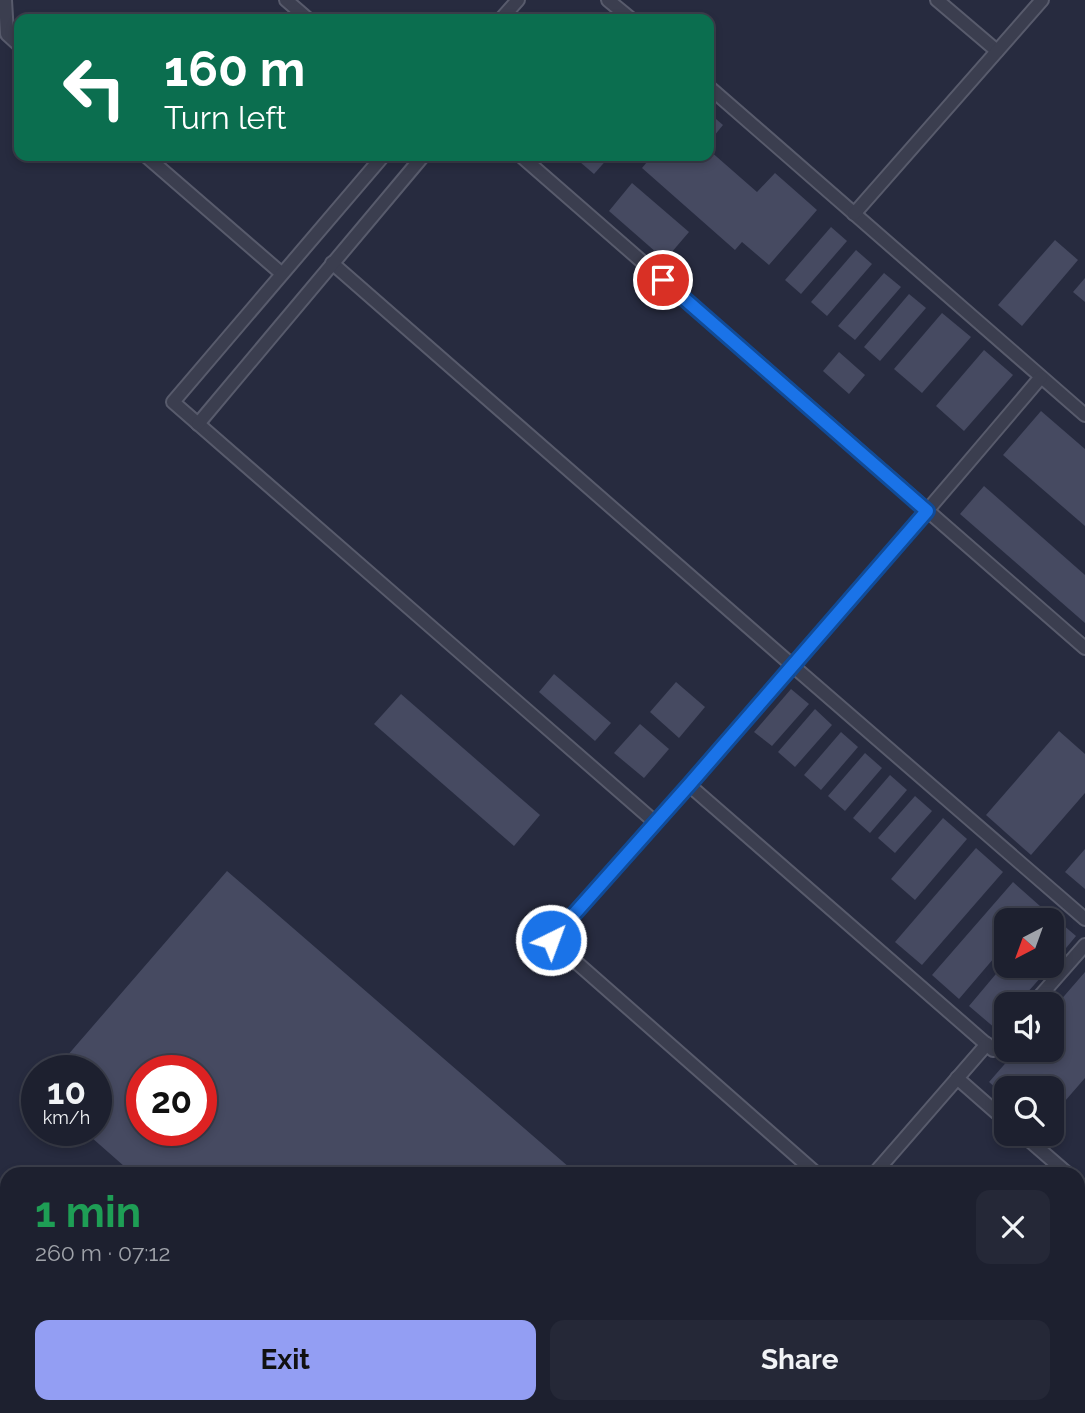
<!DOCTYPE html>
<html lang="en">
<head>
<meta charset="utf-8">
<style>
	:root { --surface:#1d202f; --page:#252837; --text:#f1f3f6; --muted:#a0a3aa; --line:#3b3e4b; --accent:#939ef3 }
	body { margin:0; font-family:Raleway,sans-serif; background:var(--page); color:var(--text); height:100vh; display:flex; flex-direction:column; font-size:26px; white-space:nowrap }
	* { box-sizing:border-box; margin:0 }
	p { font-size:23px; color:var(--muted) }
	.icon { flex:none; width:38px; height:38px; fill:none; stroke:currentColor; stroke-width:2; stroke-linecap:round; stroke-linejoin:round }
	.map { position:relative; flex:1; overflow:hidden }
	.sheet { position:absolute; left:0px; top:1167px; width:1085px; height:247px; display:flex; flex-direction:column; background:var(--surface); border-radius:21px 21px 0 0; box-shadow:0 4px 10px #0003,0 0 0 2px var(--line) }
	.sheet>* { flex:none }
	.guide { position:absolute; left:14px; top:14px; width:700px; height:147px; border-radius:14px; box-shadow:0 4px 10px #0003,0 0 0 2px var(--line); background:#0b6e4f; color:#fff; overflow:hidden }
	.needle { width:46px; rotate:221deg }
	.fabs { position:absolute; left:994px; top:908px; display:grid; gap:14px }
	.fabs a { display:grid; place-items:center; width:70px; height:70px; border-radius:14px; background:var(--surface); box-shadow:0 4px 10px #0003,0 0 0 2px var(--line); font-size:35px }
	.speed { position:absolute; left:21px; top:1055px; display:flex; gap:14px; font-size:35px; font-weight:700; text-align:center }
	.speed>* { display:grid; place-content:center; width:91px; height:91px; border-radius:50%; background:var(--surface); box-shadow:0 4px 10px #0003,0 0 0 2px var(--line); line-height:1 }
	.speed small { font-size:18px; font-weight:400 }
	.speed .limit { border:10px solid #d22; background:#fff; color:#111 }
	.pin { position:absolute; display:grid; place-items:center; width:60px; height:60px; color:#fff; margin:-30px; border:4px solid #fff; border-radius:50%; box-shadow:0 2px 7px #0007 }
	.me { position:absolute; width:77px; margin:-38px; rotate:42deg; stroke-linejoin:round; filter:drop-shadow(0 0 5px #0008) }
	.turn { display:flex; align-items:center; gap:24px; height:147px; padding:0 35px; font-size:32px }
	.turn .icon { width:91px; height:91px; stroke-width:2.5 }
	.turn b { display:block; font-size:49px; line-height:60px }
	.round { display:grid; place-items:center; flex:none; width:74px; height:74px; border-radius:14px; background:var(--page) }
	.overview { display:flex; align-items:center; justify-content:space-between; height:119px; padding:0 35px }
	h1 { font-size:42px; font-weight:700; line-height:52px; color:#1e9e55 }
	.action { display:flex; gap:14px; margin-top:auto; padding:14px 35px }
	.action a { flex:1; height:80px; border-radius:14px; background:var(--accent); color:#111; font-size:28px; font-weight:700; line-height:80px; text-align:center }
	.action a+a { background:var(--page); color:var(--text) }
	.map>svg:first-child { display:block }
	.building { fill:#464a61; fill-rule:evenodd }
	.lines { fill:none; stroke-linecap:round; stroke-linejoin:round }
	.lane-casing { stroke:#585b6c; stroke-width:16 }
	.lane { stroke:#3b3e4f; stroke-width:12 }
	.route-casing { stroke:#114b97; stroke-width:18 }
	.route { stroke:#1a73e8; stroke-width:12 }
</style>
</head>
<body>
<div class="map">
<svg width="1085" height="1413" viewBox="0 0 1085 1413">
	<rect width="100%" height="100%" fill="#272b3f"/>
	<g class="building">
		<polygon points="709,113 723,125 709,142"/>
		<polygon points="709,150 757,192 775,173 817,210 769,265 742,242 735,250 642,168 652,156 709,156"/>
		<polygon points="573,156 610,156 594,174"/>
		<polygon points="632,183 689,232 665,260 609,211"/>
		<polygon points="831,227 847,241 801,294 785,280"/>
		<polygon points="1055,240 1078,260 1022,326 998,305"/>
		<polygon points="856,250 872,264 827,316 811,302"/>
		<polygon points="884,273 901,287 855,340 838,326"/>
		<polygon points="1085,278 1085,302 1073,292"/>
		<polygon points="909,294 926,308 880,361 864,347"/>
		<polygon points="942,313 971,337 922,393 894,369"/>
		<polygon points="984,350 1013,375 964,431 936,406"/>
		<polygon points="839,352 865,375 849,394 823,371"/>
		<polygon points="1041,411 1085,449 1085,526 1003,455"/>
		<polygon points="984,486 1085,575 1085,623 960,514"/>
		<polygon points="554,674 611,723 595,741 539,692"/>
		<polygon points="676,682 705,707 679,738 650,712"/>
		<polygon points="791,689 809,704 772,746 754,732"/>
		<polygon points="401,694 540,815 514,846 374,724"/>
		<polygon points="815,709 832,725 795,767 778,752"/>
		<polygon points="640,724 669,749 644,778 614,753"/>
		<polygon points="1059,731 1085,754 1085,793 1031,855 986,815"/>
		<polygon points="841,732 858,747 821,790 804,775"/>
		<polygon points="865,753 882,768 845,811 828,796"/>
		<polygon points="890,775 907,790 870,833 853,818"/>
		<polygon points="915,796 932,811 895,853 878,838"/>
		<polygon points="943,818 967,839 915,900 891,879"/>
		<polygon points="976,848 1003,872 922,965 895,942"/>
		<polygon points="1085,849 1085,889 1065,872"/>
		<path d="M227,871L577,1174H133L83,1130H96V1071H54ZM142,1071H201V1130H142Z"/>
		<polygon points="1013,882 1040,906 1027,920 1006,920 1006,944 959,999 932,975"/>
		<polygon points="1049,913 1076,936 1052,965 1052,920 1043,920"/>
		<polygon points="1006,962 1006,966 1051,966 1017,1004 1006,1004 1006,1017 996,1029 969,1006"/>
		<polygon points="1085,972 1085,1078 1052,1116 1052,1088 1006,1088 1006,1097 989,1082 1017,1050 1052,1050 1052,1010"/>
		<polygon points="402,1407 846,1407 853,1413 409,1413"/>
	</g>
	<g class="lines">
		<defs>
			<g id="lane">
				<polyline points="5,0 7,34 19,45"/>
				<polyline points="286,0 308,19"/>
				<polyline points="608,0 631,19"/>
				<polyline points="937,0 997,51"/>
				<polyline points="501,19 518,0"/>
				<polyline points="709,87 1085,415"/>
				<polyline points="146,156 281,273"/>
				<polyline points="383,156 173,402 656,823"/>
				<polyline points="521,156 1085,648"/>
				<polyline points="854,214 1042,0"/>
				<polyline points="332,263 793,666 1085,919"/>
				<polyline points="198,424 423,156"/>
				<polyline points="689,785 993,1050 1006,1035"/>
				<polyline points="1033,1004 1085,945"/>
				<polyline points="957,1078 1006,1121"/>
				<polyline points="1022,1134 1068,1174"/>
				<path d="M817,1174L551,940C717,755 880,567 1041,377"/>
				<polyline points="874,1174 987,1044"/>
				<polyline points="1078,1183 1085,1189"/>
			</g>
		</defs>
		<use href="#lane" class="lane-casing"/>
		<use href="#lane" class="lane"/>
	</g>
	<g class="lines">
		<defs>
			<polyline id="route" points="551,940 689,785 927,511 663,280"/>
		</defs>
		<use href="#route" class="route-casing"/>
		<use href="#route" class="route"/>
	</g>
</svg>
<div class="fabs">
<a><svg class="needle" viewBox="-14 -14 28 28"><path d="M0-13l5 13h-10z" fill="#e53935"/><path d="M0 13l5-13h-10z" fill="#a0a3aa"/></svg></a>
<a><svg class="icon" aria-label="sound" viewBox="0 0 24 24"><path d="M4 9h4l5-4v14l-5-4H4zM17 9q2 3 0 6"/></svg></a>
<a><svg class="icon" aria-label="search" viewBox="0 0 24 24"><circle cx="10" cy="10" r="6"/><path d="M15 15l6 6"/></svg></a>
</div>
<div class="speed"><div>10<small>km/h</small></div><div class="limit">20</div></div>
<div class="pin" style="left:663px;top:280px;background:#d93025"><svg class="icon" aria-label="arrive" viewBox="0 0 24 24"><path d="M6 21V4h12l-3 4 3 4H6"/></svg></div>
<svg class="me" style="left:551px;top:940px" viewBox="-20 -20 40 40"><circle r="17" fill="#1a73e8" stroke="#fff" stroke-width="3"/><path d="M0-11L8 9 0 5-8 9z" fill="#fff"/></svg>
<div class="guide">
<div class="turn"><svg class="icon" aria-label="left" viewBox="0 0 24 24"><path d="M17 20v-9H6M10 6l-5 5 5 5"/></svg><div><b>160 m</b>Turn left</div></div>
</div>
<section class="sheet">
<div class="overview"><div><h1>1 min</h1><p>260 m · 07:12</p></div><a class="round"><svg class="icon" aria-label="close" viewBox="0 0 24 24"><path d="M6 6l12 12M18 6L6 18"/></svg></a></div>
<div class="action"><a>Exit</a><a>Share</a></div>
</section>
</div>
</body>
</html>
